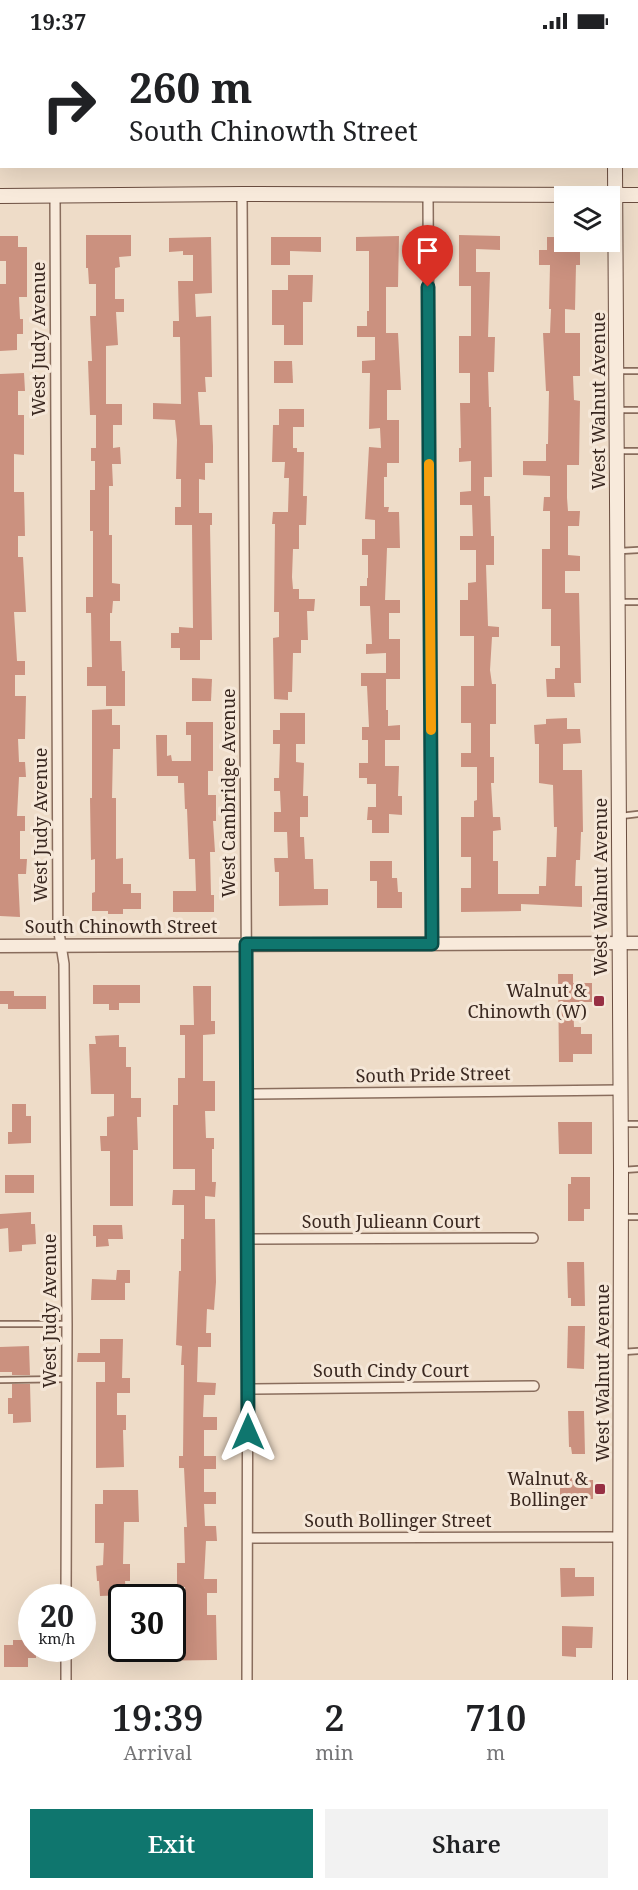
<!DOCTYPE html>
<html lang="en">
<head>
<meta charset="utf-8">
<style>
	:root { --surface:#fff; --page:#f2f2f2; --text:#202124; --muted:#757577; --accent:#0f766e }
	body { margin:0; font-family:"Noto Serif",serif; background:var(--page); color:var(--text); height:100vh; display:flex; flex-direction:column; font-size:22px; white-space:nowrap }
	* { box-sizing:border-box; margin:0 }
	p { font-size:20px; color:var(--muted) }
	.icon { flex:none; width:33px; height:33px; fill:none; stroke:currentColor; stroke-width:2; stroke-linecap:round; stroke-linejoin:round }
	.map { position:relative; height:1638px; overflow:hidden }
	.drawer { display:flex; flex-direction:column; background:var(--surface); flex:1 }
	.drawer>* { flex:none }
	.banner { position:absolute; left:0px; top:0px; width:639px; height:126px; box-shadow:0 6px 24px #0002; background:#fff; color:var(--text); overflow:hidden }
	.tools { position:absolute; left:554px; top:144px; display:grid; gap:12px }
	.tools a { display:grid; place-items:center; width:66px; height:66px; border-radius:0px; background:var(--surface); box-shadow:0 6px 24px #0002; font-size:30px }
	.speed { position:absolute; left:18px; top:1542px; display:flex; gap:12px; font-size:30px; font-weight:700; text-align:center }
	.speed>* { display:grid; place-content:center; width:78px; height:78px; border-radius:50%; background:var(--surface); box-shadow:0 6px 24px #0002; line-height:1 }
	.speed small { font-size:15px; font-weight:400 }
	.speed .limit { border:3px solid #111; border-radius:9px; background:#fff; color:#111 }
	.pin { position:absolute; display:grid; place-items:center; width:51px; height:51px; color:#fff; margin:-62px -26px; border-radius:50% 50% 50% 0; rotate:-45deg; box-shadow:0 0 6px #0007 }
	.pin .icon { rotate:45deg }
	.me { position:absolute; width:66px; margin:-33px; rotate:0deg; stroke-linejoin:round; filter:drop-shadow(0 0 4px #0008) }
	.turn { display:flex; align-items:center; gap:21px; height:126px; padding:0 30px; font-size:27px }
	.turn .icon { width:78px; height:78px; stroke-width:2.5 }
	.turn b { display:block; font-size:42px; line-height:51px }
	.eta { display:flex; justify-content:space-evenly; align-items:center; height:102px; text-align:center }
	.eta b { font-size:36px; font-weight:600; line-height:42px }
	.action { display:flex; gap:12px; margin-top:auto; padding:12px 30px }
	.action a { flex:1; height:69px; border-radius:0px; background:var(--accent); color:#fff; font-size:24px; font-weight:600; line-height:69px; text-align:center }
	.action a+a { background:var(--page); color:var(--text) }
	.status { display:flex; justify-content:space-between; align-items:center; height:42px; padding:0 30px; background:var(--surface); direction:ltr }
	.status svg { height:16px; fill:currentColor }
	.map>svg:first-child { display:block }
	.building { fill:#cb917f }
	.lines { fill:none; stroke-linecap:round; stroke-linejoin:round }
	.service-casing { stroke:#896d5d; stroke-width:8 }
	.minor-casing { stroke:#896d5d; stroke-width:12 }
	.tertiary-casing { stroke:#896d5d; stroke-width:15 }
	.secondary-casing { stroke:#6b4e40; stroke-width:16 }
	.service { stroke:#f8eadb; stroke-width:4.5 }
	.minor { stroke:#f8eadb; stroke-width:9 }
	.tertiary { stroke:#f8eadb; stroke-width:12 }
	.secondary { stroke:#f8eadb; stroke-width:14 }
	.route-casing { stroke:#0a4d48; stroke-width:15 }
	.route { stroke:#0f766e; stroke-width:10 }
	.slow { stroke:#f59e0b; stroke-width:10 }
	.poi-dot { fill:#972f43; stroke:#f5e7d8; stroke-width:2 }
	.labels { text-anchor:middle; stroke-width:6; stroke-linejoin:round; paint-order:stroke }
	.street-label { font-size:18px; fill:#3a2820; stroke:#f5e7d8 }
	.poi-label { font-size:18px; fill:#3a2820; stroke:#f5e7d8; text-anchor:end }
</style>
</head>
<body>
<div class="status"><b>19:37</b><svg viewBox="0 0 49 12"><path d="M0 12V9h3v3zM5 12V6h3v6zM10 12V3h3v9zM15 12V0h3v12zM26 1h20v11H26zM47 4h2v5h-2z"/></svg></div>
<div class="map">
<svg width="638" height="1638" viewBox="0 0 638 1638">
	<rect width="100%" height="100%" fill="#eedcc8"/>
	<g class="building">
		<polygon points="86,193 131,193 131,214 119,215 120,225 115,226 115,257 124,257 124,270 116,270 118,303 106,304 106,362 122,362 122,383 113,383 113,406 120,405 121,422 112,422 113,444 109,444 109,493 112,493 112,541 120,542 120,559 113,559 112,571 110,571 110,599 121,599 122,629 125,629 125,664 106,664 106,644 87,644 87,625 92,625 91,571 86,571 86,555 93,555 93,489 90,489 90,448 95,448 95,419 91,419 91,406 96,406 96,373 90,373 88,319 92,319 90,274 96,274 96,242 89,242 88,226 86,226"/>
		<polygon points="459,193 500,194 500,208 476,207 476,230 490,230 488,295 495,295 494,330 488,330 489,365 491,365 492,435 484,435 484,454 490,454 491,494 494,494 494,523 486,523 488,584 499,585 499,595 492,595 490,628 492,642 496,642 496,682 490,682 490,715 494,715 494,741 491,741 493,775 500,775 501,788 493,789 493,819 498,819 498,852 539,852 539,844 546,844 547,815 556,815 557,785 554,785 553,743 539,741 539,702 535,702 534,683 546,682 546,677 567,676 567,687 580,687 581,701 563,702 563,728 582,728 583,790 581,790 580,818 576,818 575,844 582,844 582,865 521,862 521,869 461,870 461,846 471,846 471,815 461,815 461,775 474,775 474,759 477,758 477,725 461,725 461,711 471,711 471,681 461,681 461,644 474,644 474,594 460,594 460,558 468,558 468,541 476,540 476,508 460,508 460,494 473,494 472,463 460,463 460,450 471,449 471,419 459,420 459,406 461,406 460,361 470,361 470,331 459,331 459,294 471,294 471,244 459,244"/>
		<polygon points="0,194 18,194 18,205 27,205 27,255 19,255 20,277 23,277 23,292 17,292 17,308 0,309 0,242 6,242 6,219 0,219"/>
		<polygon points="399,194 398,245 386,245 386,291 398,291 401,348 387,348 387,378 399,378 399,421 387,421 387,435 384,435 384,465 389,465 388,470 399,470 400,506 387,506 385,558 400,558 400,571 389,571 389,597 400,597 400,637 386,637 386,668 388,668 388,684 400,683 400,698 385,698 385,724 399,724 398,754 402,754 402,773 389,772 389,791 372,791 372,778 367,778 368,765 376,765 376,742 367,742 367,736 359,736 359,721 368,721 368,698 362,698 362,685 369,685 367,644 361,644 361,631 386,631 386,611 366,612 366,602 372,602 370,564 360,564 360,544 367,544 367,536 368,536 368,513 362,513 362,497 375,497 375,478 365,477 369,405 381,406 380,386 369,387 370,331 362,331 362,319 375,318 375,295 357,295 357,284 367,284 367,269 369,269 369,209 356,209 356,195"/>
		<polygon points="211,195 212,251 195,252 196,275 211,274 212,335 205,335 206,350 198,350 200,383 212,383 213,404 213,421 205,421 205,438 199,437 199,471 212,471 212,483 210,483 212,598 200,598 200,618 180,618 180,606 171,606 171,591 179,591 179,585 193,586 192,483 175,483 175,465 181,465 181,437 176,437 177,398 175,378 153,377 153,361 181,362 180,295 173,295 173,279 179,279 178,239 193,239 193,213 183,213 183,209 169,210 169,196"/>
		<polygon points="271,195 321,195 321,210 290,209 290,223 271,223"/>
		<polygon points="547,195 564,195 565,208 580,208 580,223 576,223 575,268 565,267 565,291 580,291 580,334 573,334 574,358 580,359 579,423 567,423 567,456 568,469 580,469 579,484 568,484 568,513 580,514 580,529 565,529 565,551 579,551 581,641 574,641 575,655 547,655 546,637 555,637 555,626 560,626 560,604 551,604 551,567 542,567 542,507 550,507 550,469 543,469 544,455 550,455 550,434 523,433 523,419 546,419 546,402 548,402 549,349 546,349 543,291 550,291 551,267 549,267 550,223 539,223 539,208 547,208"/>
		<polygon points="288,233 313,233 312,260 303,260 303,303 284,303 284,283 272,283 272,248 288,248"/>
		<polygon points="274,319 292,319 293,341 274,341"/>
		<polygon points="24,331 25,349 18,349 18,373 24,373 24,413 14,412 14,450 24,450 25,494 18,494 18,515 23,515 26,570 14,570 17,619 25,619 25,633 15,633 15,654 26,654 25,697 18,697 19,720 25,720 26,735 19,735 17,774 25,774 25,789 20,789 20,817 27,817 26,832 18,832 20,875 0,874 0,332"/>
		<polygon points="279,367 304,367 304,385 293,385 293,406 297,406 297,410 304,410 303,454 307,454 306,483 299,483 299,507 293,507 292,535 293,547 299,547 299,557 315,557 314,569 307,569 308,598 301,598 301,611 293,611 292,650 288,650 288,658 274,657 273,596 279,595 279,570 274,570 275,482 272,482 273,470 288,470 289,436 284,436 285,420 272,420 273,383 279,383"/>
		<polygon points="192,636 212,637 211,659 192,659"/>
		<polygon points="112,667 112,683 120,683 120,707 113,707 112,756 116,756 116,817 123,816 123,842 131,842 131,851 141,851 141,867 123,867 123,872 108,872 108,869 92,869 92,851 95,850 95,817 91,818 90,756 92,756 92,668"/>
		<polygon points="280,671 305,671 305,702 296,702 296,720 304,721 303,754 308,754 308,775 300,775 300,795 304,795 305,817 313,817 314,847 328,847 328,863 279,864 279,830 275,830 274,816 288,816 287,790 274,790 274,770 281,770 280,749 274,749 274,736 279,736 280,702 273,702 273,688 280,688"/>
		<polygon points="186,680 213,680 213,729 208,729 208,753 216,753 216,779 213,779 215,810 210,810 211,853 214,853 214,870 173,870 173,849 196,849 195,817 189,817 187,767 185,767 184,741 178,741 178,734 157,734 156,693 167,693 167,714 171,713 172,719 191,719 191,693 186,693"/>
		<polygon points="370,819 392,819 392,836 397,836 398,850 402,850 402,866 377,866 377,839 370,839"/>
		<polygon points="558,932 573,932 573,941 592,941 592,960 573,960 574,985 581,985 581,992 592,992 592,1012 573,1012 573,1020 559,1020"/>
		<polygon points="93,943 140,943 140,961 119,961 119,968 109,968 109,962 93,962"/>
		<polygon points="193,944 211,944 211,979 215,979 215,992 203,993 203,1039 215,1039 215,1069 205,1069 206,1096 214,1096 214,1107 212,1107 212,1140 216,1140 215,1155 205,1154 205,1177 215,1177 216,1240 214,1268 207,1267 206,1291 211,1291 211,1305 198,1305 197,1340 216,1341 215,1353 204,1353 203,1375 217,1375 217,1388 204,1388 204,1414 216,1414 216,1427 204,1427 204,1450 216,1450 216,1462 204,1462 205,1484 216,1484 217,1499 206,1499 204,1537 217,1537 217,1551 207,1551 207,1573 216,1573 217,1618 138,1619 138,1606 173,1606 173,1599 186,1599 185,1545 177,1545 177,1521 185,1521 184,1485 187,1485 184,1426 179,1426 179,1414 183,1414 184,1323 181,1323 182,1304 176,1303 179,1229 181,1229 181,1197 184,1197 184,1163 172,1163 173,1148 195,1148 195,1127 173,1127 173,1063 178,1063 178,1036 185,1036 185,993 180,993 180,983 194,983"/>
		<polygon points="0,949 14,949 14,954 46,954 46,967 8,967 8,962 0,962"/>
		<polygon points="119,993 119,1005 126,1005 126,1025 131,1025 131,1056 141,1056 141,1075 137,1075 138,1108 133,1108 133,1164 110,1164 110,1109 101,1109 100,1094 107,1094 107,1075 114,1074 114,1052 91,1052 89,1002 96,1002 95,994"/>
		<polygon points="12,1062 26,1062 26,1074 31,1074 31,1101 8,1102 8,1090 12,1090"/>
		<polygon points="558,1080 592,1080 592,1112 559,1112"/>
		<rect x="5" y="1133" width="29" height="18"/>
		<polygon points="571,1135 590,1135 590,1167 584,1167 584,1179 568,1179 568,1142 571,1142"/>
		<polygon points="31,1170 31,1182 35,1182 36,1202 22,1203 22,1209 9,1210 8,1186 0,1187 0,1172"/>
		<polygon points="93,1183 122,1183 123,1197 108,1197 109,1204 96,1205 96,1194 93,1194"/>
		<polygon points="567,1220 584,1220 585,1264 571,1264 571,1256 568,1256"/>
		<polygon points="117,1228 130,1228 130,1241 125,1241 125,1258 91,1258 92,1237 116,1238"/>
		<polygon points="568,1284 585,1284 584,1327 567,1326"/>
		<polygon points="100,1297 123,1297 122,1336 130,1336 130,1351 117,1351 117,1373 126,1373 126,1388 123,1388 124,1425 96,1426 96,1340 105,1340 105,1320 77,1320 78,1311 100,1311"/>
		<polygon points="29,1304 30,1333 12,1333 12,1330 0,1330 0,1305"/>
		<polygon points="12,1342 30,1342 31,1380 13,1381 13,1372 8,1372 8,1356 12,1356"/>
		<polygon points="568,1369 584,1369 585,1412 572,1412 571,1405 569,1405"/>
		<polygon points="560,1433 572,1434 572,1438 593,1438 593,1457 575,1457 575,1467 560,1466"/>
		<polygon points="103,1448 138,1448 139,1480 124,1480 123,1522 130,1522 130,1539 125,1539 126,1553 100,1554 99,1539 97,1539 96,1524 103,1523 104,1501 95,1501 95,1462 103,1462"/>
		<polygon points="560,1526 575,1526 575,1535 594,1535 594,1554 561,1555"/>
		<polygon points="562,1584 593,1585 592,1606 576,1606 576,1615 562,1614"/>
		<polygon points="13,1598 32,1598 32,1606 36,1606 36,1616 28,1616 28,1625 4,1625 4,1603 13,1603"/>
	</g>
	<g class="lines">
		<defs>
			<g id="service">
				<polyline points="617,329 638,329"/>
				<polyline points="617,368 638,368"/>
				<polyline points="620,409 638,409"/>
				<polyline points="620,509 638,508"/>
				<polyline points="620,560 638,560"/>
				<polyline points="621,774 638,772"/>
				<polyline points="623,1082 638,1082"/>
				<polyline points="623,1128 638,1127"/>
				<polyline points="623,1175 638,1175"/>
				<polyline points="0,1282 67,1282"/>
				<polyline points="623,1310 638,1309"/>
				<polyline points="0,1338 67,1337"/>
			</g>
			<g id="minor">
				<polyline points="527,0 527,2"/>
				<polyline points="408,2 408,0"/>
				<polyline points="242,152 248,1197 247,1638"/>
				<polyline points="55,154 58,884 64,922 67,1282 66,1556"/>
				<polyline points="428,154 432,902"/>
				<polyline points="246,1052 620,1048"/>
				<polyline points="248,1197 533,1196"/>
				<polyline points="248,1347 534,1344"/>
				<polyline points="248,1496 621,1495"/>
				<polyline points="66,1638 66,1606"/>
			</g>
			<polyline id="tertiary" points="0,904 638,901"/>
			<g id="secondary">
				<polyline points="615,0 615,2"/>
				<polyline points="615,124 621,1128 620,1638"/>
				<polyline points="0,154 242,152 638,153"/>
			</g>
		</defs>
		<use href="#service" class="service-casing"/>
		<use href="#minor" class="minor-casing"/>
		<use href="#tertiary" class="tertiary-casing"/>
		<use href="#secondary" class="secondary-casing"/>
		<use href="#service" class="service"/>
		<use href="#minor" class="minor"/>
		<use href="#tertiary" class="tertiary"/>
		<use href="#secondary" class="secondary"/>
	</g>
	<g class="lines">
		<defs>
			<polyline id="route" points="248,1390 246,902 432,902 428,245"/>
		</defs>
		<use href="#route" class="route-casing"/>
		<use href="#route" class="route"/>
		<polyline class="slow" points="429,422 431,688"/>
	</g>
	<g class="poi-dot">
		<rect x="593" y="953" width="12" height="12" rx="3"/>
		<rect x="594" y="1441" width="12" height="12" rx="3"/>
	</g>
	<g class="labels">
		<g class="street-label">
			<text transform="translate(39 297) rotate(-90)" y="6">West Judy Avenue</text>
			<text transform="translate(599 359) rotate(-90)" y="6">West Walnut Avenue</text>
			<text transform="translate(229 751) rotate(-90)" y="6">West Cambridge Avenue</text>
			<text transform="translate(41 783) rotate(-90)" y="6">West Judy Avenue</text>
			<text transform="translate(601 845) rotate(-90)" y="6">West Walnut Avenue</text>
			<text x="121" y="891">South Chinowth Street</text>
			<text transform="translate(433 1033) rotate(-1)" y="6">South Pride Street</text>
			<text x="391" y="1186">South Julieann Court</text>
			<text transform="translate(50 1269) rotate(-90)" y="6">West Judy Avenue</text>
			<text x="391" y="1335">South Cindy Court</text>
			<text transform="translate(603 1331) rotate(-90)" y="6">West Walnut Avenue</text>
			<text x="398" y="1485">South Bollinger Street</text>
		</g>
		<g class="poi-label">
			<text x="587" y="955">Walnut &amp;<tspan x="587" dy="21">Chinowth (W)</tspan></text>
			<text x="588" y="1443">Walnut &amp;<tspan x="588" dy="21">Bollinger</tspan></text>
		</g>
	</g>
</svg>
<div class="tools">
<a><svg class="icon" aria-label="layers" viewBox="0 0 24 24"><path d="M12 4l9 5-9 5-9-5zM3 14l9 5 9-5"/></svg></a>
</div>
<div class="speed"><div>20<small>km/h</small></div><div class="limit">30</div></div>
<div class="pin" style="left:428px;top:245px;background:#d93025"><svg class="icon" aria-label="arrive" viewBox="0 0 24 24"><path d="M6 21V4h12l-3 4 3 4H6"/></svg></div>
<svg class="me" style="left:248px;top:1390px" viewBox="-20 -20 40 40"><path d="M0-17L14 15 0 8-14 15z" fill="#0f766e" stroke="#fff" stroke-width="4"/></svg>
<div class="banner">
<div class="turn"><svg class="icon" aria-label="right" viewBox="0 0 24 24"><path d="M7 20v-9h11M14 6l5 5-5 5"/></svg><div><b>260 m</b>South Chinowth Street</div></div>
</div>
</div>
<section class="drawer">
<div class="eta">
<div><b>19:39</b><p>Arrival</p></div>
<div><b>2</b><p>min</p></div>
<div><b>710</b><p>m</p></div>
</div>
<div class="action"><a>Exit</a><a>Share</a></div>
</section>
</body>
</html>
